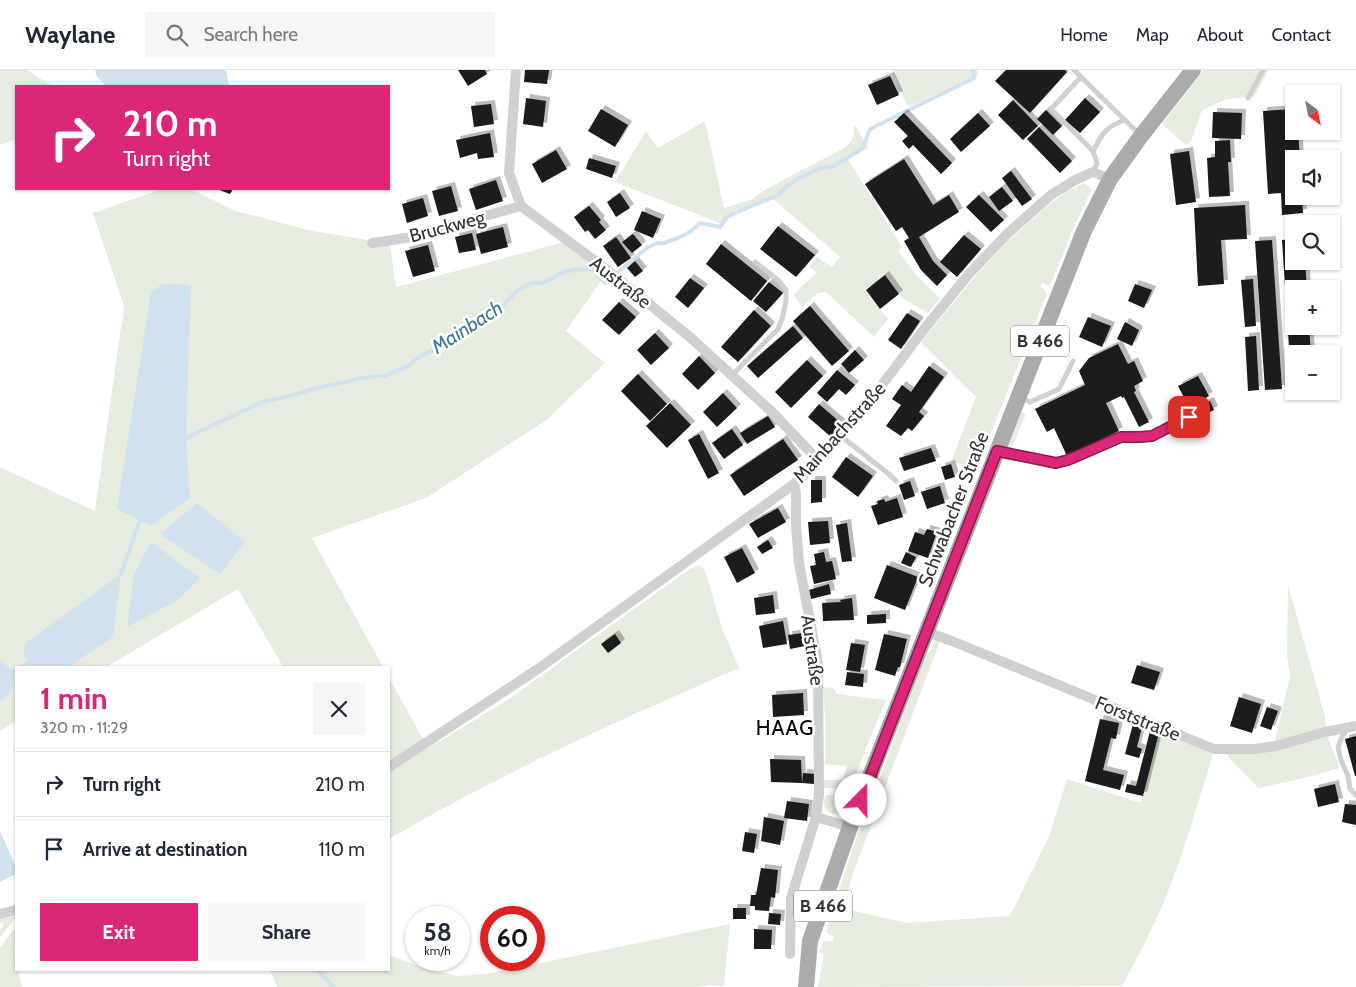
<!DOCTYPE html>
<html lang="en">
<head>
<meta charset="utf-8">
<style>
	:root { --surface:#fff; --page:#f6f6f7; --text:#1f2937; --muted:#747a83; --line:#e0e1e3; --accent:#db2777 }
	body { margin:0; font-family:Cabin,sans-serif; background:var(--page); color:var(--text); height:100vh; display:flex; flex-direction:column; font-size:19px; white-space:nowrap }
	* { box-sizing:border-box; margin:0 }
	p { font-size:16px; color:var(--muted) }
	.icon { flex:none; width:28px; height:28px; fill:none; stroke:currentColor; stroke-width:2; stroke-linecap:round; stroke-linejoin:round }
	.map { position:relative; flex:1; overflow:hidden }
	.panel { position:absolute; left:15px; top:596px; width:375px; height:305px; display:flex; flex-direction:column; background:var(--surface); border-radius:0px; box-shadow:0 1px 4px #0004 }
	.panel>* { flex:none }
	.guide { position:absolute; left:15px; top:15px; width:375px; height:105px; border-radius:0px; box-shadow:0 1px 4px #0004; background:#db2777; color:#fff; overflow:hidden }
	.needle { width:32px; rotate:148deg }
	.controls { position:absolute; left:1285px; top:15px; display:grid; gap:10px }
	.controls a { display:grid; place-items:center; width:55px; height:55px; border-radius:0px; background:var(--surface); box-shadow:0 1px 4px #0004; font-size:25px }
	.speed { position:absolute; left:405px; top:836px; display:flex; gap:10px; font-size:25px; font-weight:700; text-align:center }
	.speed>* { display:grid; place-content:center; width:65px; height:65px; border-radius:50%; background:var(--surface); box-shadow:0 1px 4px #0004; line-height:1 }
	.speed small { font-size:12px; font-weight:400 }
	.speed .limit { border:8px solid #d22; background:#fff; color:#111 }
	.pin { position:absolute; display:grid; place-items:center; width:42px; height:42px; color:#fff; margin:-21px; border-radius:10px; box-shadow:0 2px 8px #0006 }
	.me { position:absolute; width:55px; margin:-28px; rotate:22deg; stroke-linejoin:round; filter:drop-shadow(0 0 4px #0008) }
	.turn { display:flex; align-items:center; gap:18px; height:105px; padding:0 25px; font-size:22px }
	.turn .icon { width:65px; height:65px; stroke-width:2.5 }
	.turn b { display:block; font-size:35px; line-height:42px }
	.round { display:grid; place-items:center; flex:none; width:52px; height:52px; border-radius:0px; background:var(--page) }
	.headline { display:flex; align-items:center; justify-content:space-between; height:85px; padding:0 25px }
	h1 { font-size:30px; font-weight:700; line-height:38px; color:var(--accent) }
	.cta { display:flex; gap:10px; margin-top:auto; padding:10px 25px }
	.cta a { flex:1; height:58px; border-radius:0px; background:var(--accent); color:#fff; font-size:20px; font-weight:700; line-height:58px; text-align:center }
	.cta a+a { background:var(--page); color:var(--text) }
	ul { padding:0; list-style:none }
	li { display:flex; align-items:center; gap:15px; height:65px; padding:0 25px; border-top:1px solid var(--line) }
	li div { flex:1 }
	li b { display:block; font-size:19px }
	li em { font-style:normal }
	header { display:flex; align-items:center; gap:30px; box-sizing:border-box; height:70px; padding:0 25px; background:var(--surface); border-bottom:1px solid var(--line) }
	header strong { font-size:24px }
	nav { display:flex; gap:28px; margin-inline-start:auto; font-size:18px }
	.search { width:350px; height:45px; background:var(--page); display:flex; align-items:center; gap:12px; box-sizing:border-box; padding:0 18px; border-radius:0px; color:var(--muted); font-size:19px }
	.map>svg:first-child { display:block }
	.green { fill:#e6ecdf }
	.water { fill:#cfe2ee }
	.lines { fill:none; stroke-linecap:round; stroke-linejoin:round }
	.stream { stroke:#cfe2ee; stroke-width:4 }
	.building { fill:#1a1a1a; filter:url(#shadow) }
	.lane { stroke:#d0d0d0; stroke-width:5 }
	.street { stroke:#d0d0d0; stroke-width:10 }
	.primary { stroke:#ababab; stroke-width:16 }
	.route-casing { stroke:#8e194d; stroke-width:12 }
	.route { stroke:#db2777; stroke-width:9 }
	.labels { text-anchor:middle; stroke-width:5; stroke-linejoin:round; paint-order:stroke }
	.shield { fill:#fff; stroke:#707070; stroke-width:1 }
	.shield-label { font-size:18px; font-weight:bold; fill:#333 }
	.street-label { font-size:19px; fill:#333; stroke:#fff }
	.water-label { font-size:20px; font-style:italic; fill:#3f7597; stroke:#fff }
	.quarter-label { font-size:21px; letter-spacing:1px; fill:#000; stroke:#fff }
</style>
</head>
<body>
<header>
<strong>Waylane</strong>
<div class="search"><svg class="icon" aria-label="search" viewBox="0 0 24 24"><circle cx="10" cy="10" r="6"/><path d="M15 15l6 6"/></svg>Search here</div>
<nav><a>Home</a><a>Map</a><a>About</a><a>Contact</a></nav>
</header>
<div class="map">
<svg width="1356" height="917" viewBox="0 0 1356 917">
	<defs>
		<filter id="shadow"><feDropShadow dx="4" dy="-4" stdDeviation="0" flood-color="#0004"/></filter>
	</defs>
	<rect width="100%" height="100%" fill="#fff"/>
	<g class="green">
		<polygon points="0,0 27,0 52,16 16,16 16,69 0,75"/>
		<polygon points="892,0 977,0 978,5 908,37"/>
		<polygon points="1204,0 1268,0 1254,27 1227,29 1202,40 1191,71 1186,75 1162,54"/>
		<path d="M705,51L724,138L753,129L763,121L787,108L846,77C853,69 855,65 854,55L857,58L868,78L848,89L902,177L898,181L917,206L940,228L928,243L902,228L885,203L864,220L888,249L874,267L826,222L818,223L802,237L793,225L816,203L809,196L817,187L832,197L840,187L771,127L720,153L615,112L646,61L658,78Z"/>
		<polygon points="1084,113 1092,119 1075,154 1052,211 1049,216 1042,213 1040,217 1043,218 1047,224 977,397 951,392 976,327 921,272 978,203 1006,173 1046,137 1066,122"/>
		<polygon points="162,119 191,119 233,140 308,160 390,174 396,217 564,172 605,205 566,261 605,293 548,349 426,428 312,468 383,597 283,597 238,519 106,597 16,598 16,651 0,661 0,397 95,441 124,236 93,143"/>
		<polygon points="1021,342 1026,344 1011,380 1006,378"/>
		<path d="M698,495L705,500L722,558L739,598C620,650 501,703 389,769V608L428,678L503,633L690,499Z"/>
		<polygon points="1288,515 1325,646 1326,663 1340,698 1296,710 1259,718 1229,688 1227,683 1273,679 1290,607 1287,586"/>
		<polygon points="937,566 940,571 877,739 871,731 926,584 932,579"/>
		<path d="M823,617L833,618L837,624L886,630L854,708C846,721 837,718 823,718L824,710H843L847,696L825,694V645Z"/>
		<path d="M1160,661L1199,676L1213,685C1197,735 1183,786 1163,834C1151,862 1137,889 1122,916L818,917L824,884L819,883L823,872L833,871L834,867L826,862L848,792L865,743L872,742L876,743L854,800L843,837L854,841L907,853L1010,846L1049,767L1067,709L1141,733Z"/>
		<path d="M855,716C853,723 850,736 845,741C839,747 827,744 825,737C823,733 825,729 826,725C839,726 846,724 855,716Z"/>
		<polygon points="16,846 16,847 0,868 0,860 3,856 2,852 0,853 0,849"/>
		<polygon points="730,854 724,916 710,915 697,917 277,917 270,900 389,900 389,885 429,900 458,906 487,904"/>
		<polygon points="16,856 16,879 14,880 16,890 16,900 18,900 22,917 0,917 0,878"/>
	</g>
	<g class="water">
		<polygon points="95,0 226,0 229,16 106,16 97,7"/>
		<polygon points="163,214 191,215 186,368 190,428 151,456 117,439 151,222"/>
		<polygon points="197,433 245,472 220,504 160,464"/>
		<polygon points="151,472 200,508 178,530 127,557 134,504"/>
		<polygon points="121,504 113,567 68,597 31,597 23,583 27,572"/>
		<path d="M0,591L14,602C13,616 12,622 0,631Z"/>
		<polygon points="0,761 16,797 16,804 0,812"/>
	</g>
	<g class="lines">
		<g class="stream">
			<polyline points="186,368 262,332 297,324 313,319 362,308 377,306 385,306 408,296 415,290 449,270 482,248 496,243 518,220 531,213 543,213 564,202 578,199 594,200 605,213 648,177 658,173 664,173 678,168 690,162 700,153 720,157 728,146 778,125 788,115 801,107 822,98 834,96 863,78 870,59 974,8 973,0"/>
			<polyline points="121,504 140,450"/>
			<polyline points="21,598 29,592"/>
			<polyline points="14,602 16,600"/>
			<polyline points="317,900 334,917"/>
		</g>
	</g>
	<g class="building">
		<polygon points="458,0 485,0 487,4 468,16"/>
		<polygon points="525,0 549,0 547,14 524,12"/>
		<polygon points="1006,0 1065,0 1067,2 1030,43 995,11"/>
		<polygon points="890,6 899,25 877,35 868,15"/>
		<polygon points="526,28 546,31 543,57 523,54"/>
		<polygon points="1085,28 1100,42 1080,63 1065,50"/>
		<polygon points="1013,30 1038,56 1023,70 998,45"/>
		<polygon points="491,34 494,54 474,57 471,36"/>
		<polygon points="601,39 628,55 615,77 588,61"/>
		<polygon points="1294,39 1294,61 1298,61 1300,89 1294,89 1294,126 1302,126 1303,143 1282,145 1281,123 1268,124 1263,41"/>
		<polygon points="1046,40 1062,56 1053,65 1037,49"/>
		<polygon points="1213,42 1242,43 1241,69 1212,68"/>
		<polygon points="904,43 952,93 941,104 913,75 909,79 902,71 908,66 894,52"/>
		<polygon points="978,43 990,56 961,82 950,69"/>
		<polygon points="1039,57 1072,91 1060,103 1027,69"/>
		<polygon points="490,63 494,87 478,89 477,83 460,88 456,70"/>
		<polygon points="1230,70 1231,92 1228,92 1230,126 1209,127 1207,88 1215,87 1215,71"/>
		<polygon points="556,80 567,99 542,113 532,94"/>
		<polygon points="1189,81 1196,132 1176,135 1170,84"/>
		<polygon points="589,88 616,96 612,108 586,99"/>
		<polygon points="904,89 933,135 949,125 959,142 919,167 933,191 947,205 937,216 921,200 904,171 909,168 902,157 896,161 865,114"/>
		<polygon points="1011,101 1032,129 1022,136 1002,108"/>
		<polygon points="496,110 503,131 476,140 469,119"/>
		<polygon points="451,116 458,141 439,146 432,121"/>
		<polygon points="1002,117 1013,131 999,141 989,127"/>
		<polygon points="217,119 233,119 230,124"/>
		<polygon points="620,123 630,138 616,147 607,132"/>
		<polygon points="979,125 1004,150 991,162 966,137"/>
		<polygon points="423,128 428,146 407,153 402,134"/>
		<polygon points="1245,135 1247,169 1221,170 1224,214 1198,216 1194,138"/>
		<polygon points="589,136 601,150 599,152 606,160 595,169 588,160 585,162 574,147"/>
		<polygon points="642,141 661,149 653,168 634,160"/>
		<polygon points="778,156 815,185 796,207 760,179"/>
		<polygon points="503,157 508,177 481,184 476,164"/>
		<polygon points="472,163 476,180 459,183 455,167"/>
		<polygon points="633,164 642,175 632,183 622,172"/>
		<polygon points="964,165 981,179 957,207 940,192"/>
		<polygon points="616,167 631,188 618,197 603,176"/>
		<polygon points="1294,169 1294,191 1305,191 1307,219 1294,219 1294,256 1309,256 1311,284 1294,284 1294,308 1291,308 1282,170"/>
		<polygon points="1272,170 1282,319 1265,320 1255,171"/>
		<polygon points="721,174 767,211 751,231 706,194"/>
		<polygon points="428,175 435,201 413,207 405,181"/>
		<polygon points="635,191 643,201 635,207 627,198"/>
		<polygon points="885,205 899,224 880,239 866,220"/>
		<polygon points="690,208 704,218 688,238 675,227"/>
		<polygon points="1253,209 1256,256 1245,257 1241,210"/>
		<polygon points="769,212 783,223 766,242 753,231"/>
		<polygon points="1135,214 1152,220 1144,238 1128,231"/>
		<polygon points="619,232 636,247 619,265 602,250"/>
		<polygon points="810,236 849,281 832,296 793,251"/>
		<polygon points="754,240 771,256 738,292 721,277"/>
		<polygon points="907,243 920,251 901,279 888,270"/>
		<polygon points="1088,247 1111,256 1102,277 1079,267"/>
		<polygon points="1125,252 1139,260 1132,276 1117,269"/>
		<polygon points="793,256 803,268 758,308 747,296"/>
		<polygon points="655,263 669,278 651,295 637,280"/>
		<polygon points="1256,266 1259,320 1248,321 1245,267"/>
		<polygon points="1118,274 1128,294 1134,291 1143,311 1134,316 1136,321 1134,322 1149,352 1139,357 1124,327 1122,328 1121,326 1106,333 1119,361 1067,386 1054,358 1047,362 1035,339 1085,315 1079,301 1089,288"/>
		<polygon points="855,280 864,290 849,303 841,294"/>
		<polygon points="699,286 715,303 698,320 682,304"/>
		<polygon points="807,290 823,306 791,338 775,322"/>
		<polygon points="929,296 944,307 919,342 924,346 912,361 908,358 901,366 886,356 901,335 892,329 902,315 911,322"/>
		<polygon points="837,300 855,315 846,325 839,319 827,332 817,323"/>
		<polygon points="638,304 667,334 650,351 621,321"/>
		<polygon points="1198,306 1209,326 1189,337 1178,316"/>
		<polygon points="723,323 737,338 717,357 703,342"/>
		<polygon points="1210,331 1214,340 1199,347 1195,338"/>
		<polygon points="670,333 691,355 667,378 646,356"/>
		<polygon points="819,334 842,354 831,367 808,347"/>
		<polygon points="768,346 775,357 747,374 740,363"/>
		<polygon points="732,359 743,375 724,389 712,373"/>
		<polygon points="699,364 719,403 708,409 688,370"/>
		<polygon points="783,369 798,390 744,426 730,405"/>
		<polygon points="931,378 936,391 904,401 899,388"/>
		<polygon points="846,387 873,406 858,427 832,407"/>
		<polygon points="951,394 955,407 945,410 941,397"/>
		<polygon points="811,410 822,410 822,432 811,433"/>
		<polygon points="910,411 915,426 904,430 899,415"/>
		<polygon points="940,416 945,433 927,439 921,422"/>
		<polygon points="897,428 903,447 878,455 871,436 878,434 877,431 884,429 885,432"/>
		<polygon points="778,438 786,452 758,468 749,454"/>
		<polygon points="828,451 830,473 810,475 808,452"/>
		<polygon points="847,453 852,491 842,492 836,455"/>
		<polygon points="927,459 937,462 928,488 908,481 915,462 924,465"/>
		<polygon points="768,470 773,478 762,484 757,477"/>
		<polygon points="742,478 755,503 737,513 724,487"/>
		<polygon points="824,482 826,492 832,491 836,509 814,514 810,496 816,495 814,484"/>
		<polygon points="906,482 916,487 911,497 901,493"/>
		<polygon points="887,495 918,507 905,540 874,528"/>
		<polygon points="829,514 831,524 811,529 809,520"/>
		<polygon points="773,525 775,543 756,545 754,528"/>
		<polygon points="852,528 854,550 823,551 822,533 841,532 840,530"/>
		<polygon points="886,544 886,553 867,554 867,545"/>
		<polygon points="783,551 787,574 763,578 759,556"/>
		<polygon points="803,563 805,576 790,579 788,565"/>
		<polygon points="615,564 621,573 608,583 601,574"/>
		<polygon points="884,564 907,569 900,597 898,597 895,606 875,600"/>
		<polygon points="851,573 865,575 860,602 846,600"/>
		<polygon points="1137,595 1160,602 1154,620 1131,613"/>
		<polygon points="847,602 864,604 863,617 845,615"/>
		<polygon points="803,623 804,645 773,647 772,625"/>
		<polygon points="1239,627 1261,634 1252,663 1230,656"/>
		<polygon points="1267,637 1278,641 1271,660 1260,656"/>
		<polygon points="1100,649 1119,653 1116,669 1111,668 1103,700 1124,705 1120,720 1085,711"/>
		<polygon points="1133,654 1142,657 1137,677 1142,679 1139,688 1125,684"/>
		<polygon points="1150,661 1159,663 1143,726 1125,722 1127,714 1136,716"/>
		<polygon points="1356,666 1356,706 1355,706 1345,669"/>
		<polygon points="770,689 801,690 802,713 771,712"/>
		<polygon points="803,703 815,704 814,714 802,713"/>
		<polygon points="1335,714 1339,732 1318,737 1314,719"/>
		<polygon points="787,731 809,734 807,751 784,748"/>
		<polygon points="1345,734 1356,735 1356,755 1342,752"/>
		<polygon points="764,747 784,751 780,775 761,771"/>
		<polygon points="745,762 757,764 754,783 742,781"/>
		<polygon points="761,798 778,800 775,828 771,827 769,841 755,840 755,836 750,836 751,825 756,825"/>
		<rect x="733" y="838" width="13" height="11"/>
		<polygon points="769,843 781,844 780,855 768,854"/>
		<polygon points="754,859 772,860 771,879 754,879"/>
	</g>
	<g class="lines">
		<g class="lane">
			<polyline points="1074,0 1139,64"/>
			<polyline points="1081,7 1051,39 1093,81 1097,93 1093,102"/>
			<polyline points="1248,28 1263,0"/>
			<path d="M1093,81C1103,63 1105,57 1125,50"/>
			<polyline points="732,305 778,259 783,246 786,231 786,220 779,211 755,192"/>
			<polyline points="1022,328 1030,332 1059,319 1073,291"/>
			<polyline points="841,366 890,405 896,411"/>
			<polyline points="1000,382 1056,393 1068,390 1121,367 1140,367 1152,366 1189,347"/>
			<polyline points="1348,658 1342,667 1338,677 1341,690 1348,706 1350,719 1356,725"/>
		</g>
		<g class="street">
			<polyline points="516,0 509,103 521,136 606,199 691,268 772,342 817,389"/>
			<polyline points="372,173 420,166 467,151 521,136"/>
			<polyline points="927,562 952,571 1214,679 1255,679 1276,676 1325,662 1356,656"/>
			<polyline points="389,697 538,599 794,414 806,403 817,389 842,365 866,336 925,258 968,205 1007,164 1051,125 1075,110 1093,102 1110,109"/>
			<polyline points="816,747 850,757"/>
			<polyline points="0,844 16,840"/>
			<polyline points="790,884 791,828 816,747 819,724 818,593 799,493 796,455 796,423 794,414"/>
		</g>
		<polyline class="primary" points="806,917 810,871 850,757 1024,313 1084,161 1110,109 1141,66 1193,0"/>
	</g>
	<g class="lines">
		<defs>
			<polyline id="route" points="861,730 997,381 1056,393 1068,390 1121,367 1140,367 1152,366 1189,347"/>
		</defs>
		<use href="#route" class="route-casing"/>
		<use href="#route" class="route"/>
	</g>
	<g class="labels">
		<g class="shield">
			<rect x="1011" y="255.5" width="58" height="31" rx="4"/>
			<rect x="794" y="820.5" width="58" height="31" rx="4"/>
		</g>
		<g class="shield-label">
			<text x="1040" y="277">B 466</text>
			<text x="823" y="842">B 466</text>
		</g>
		<g class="street-label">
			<text transform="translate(447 156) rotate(-15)" y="7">Bruckweg</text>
			<text transform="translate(621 212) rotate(38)" y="7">Austraße</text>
			<text transform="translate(839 362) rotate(-48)" y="7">Mainbachstraße</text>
			<text transform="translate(953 439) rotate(-69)" y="7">Schwabacher Straße</text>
			<text transform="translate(813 580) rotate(82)" y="7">Austraße</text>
			<text transform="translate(1138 648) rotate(22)" y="7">Forststraße</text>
		</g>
		<g class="water-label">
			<text transform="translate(467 257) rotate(-33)" y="7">Mainbach</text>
		</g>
		<g class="quarter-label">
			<text x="785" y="665">HAAG</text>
		</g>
	</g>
</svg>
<div class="controls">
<a><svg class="needle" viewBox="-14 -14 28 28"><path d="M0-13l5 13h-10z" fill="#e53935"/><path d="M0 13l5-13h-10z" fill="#747a83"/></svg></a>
<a><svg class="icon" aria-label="sound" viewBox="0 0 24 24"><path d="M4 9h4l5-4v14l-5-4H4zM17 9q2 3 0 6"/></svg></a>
<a><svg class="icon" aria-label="search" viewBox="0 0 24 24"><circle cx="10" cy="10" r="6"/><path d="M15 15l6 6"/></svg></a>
<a>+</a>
<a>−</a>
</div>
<div class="speed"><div>58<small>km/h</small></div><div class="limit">60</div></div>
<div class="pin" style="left:1189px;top:347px;background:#d93025"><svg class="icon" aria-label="arrive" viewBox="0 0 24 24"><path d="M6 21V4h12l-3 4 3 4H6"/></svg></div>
<svg class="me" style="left:861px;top:730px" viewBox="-20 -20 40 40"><circle r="19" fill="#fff"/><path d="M0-13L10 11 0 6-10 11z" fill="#db2777"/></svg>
<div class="guide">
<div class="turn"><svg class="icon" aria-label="right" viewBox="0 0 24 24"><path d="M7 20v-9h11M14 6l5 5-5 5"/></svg><div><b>210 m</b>Turn right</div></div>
</div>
<section class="panel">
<div class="headline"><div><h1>1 min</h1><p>320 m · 11:29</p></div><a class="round"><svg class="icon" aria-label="close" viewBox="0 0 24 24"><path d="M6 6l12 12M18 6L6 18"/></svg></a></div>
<ul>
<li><svg class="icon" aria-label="right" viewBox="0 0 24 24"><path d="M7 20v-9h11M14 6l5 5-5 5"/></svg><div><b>Turn right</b></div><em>210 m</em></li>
<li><svg class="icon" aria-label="arrive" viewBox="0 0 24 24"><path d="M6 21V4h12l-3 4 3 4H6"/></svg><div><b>Arrive at destination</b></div><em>110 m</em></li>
</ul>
<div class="cta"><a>Exit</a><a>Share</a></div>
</section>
</div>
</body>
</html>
